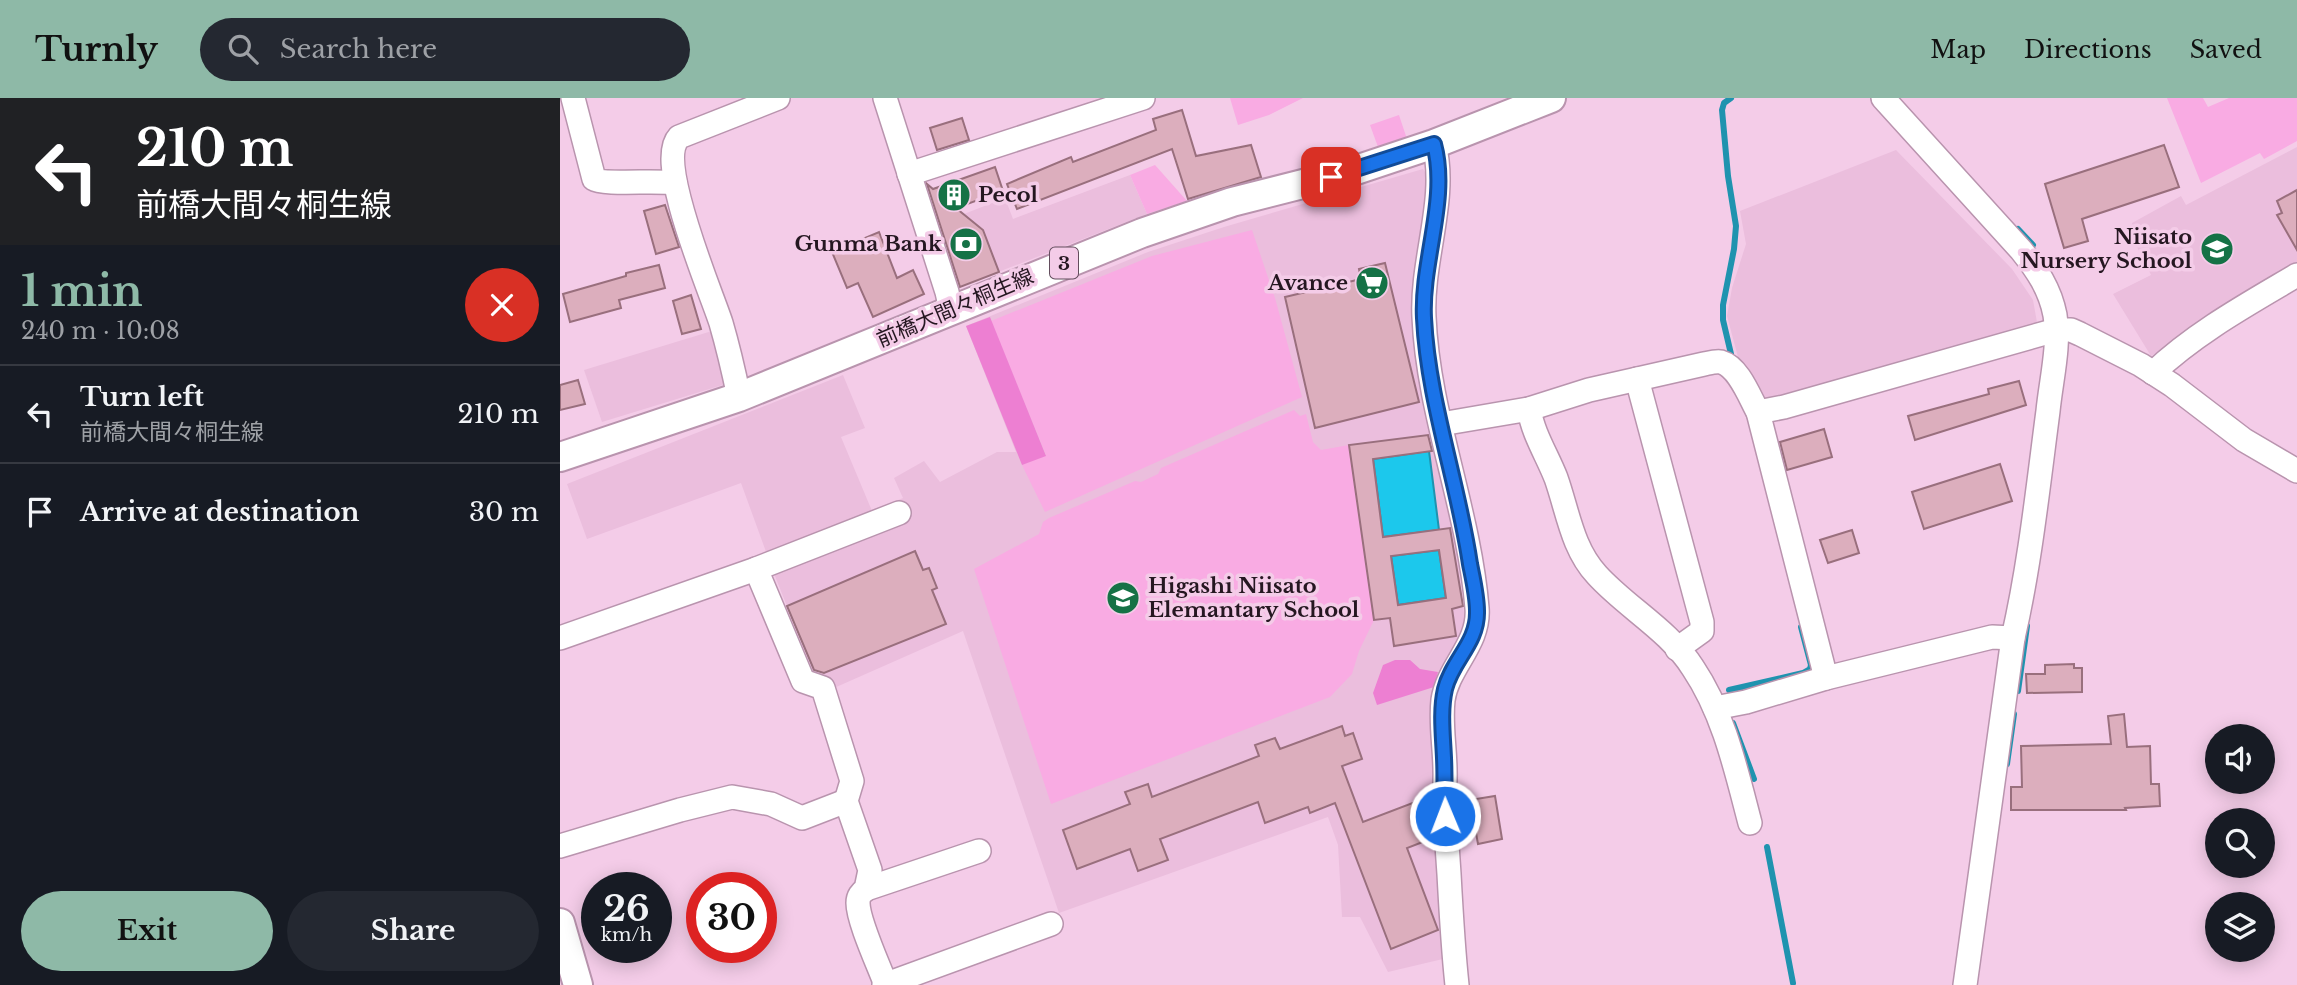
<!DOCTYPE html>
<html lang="en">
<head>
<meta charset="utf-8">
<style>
	:root { --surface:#171b24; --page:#242831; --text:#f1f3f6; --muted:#9ea1a6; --line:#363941; --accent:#8eb9a7 }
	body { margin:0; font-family:"Libre Baskerville","Noto Sans JP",serif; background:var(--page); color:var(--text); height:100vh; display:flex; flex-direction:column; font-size:26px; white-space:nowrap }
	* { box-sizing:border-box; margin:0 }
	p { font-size:23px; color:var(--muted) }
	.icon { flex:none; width:38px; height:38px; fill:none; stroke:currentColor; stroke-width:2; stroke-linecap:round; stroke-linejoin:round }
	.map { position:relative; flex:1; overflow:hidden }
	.details { display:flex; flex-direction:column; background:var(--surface); width:560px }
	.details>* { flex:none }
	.guide { background:#202124; color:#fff; overflow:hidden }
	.fabs { position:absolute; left:1645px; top:626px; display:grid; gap:14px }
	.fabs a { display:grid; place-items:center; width:70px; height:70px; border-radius:50%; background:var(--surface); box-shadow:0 4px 18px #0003; font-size:35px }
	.speed { position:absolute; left:21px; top:774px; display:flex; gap:14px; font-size:35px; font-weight:700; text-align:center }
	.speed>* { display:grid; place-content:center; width:91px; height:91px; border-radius:50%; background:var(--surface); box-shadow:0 4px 18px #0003; line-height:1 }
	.speed small { font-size:18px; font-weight:400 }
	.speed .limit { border:10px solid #d22; background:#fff; color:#111 }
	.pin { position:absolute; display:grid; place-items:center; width:60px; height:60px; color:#fff; margin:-30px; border-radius:14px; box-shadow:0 4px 10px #0006 }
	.me { position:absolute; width:77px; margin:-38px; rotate:359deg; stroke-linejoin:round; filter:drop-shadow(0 0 5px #0008) }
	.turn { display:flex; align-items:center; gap:24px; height:147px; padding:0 21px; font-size:32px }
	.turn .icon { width:91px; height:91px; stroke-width:2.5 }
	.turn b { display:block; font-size:49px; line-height:60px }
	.round { display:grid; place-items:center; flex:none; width:74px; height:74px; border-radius:37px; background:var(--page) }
	.summary { display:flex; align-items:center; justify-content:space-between; height:119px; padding:0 21px }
	h1 { font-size:42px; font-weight:700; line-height:52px; color:var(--accent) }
	.cta { display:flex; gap:14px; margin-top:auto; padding:14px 21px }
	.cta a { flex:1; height:80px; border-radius:42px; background:var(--accent); color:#111; font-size:28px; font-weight:700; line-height:80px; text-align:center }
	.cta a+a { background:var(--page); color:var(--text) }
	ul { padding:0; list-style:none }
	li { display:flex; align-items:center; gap:21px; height:98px; padding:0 21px; border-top:2px solid var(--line) }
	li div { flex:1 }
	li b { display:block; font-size:26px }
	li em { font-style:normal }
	header { display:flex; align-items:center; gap:42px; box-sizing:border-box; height:98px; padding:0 35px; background:var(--accent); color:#111 }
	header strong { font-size:33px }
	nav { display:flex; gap:38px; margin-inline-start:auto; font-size:24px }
	.search { width:490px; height:63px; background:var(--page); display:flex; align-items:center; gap:18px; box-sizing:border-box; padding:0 24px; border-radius:38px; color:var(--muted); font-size:26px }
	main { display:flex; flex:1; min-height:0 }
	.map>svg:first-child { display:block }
	.built { fill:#ebbedd }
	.green { fill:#f9abe3 }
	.forest { fill:#ed7fd2 }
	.water { fill:#1cc8ec; stroke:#1f93af; stroke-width:2 }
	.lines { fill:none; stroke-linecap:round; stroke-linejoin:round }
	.stream { stroke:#1f93af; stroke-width:6 }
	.building { fill:#dcaebd; stroke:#996f7d; stroke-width:2; fill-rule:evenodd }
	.minor-casing { stroke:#b994ae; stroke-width:26 }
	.major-casing { stroke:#b994ae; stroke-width:32 }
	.minor { stroke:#fff; stroke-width:23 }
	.major { stroke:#fff; stroke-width:28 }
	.route-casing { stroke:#114b97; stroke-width:18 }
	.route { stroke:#1a73e8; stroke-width:12 }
	.labels { text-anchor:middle; stroke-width:7; stroke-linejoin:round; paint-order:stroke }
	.shield { fill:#f4cce8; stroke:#634d5d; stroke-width:2 }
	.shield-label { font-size:19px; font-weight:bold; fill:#251721 }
	.poi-label { font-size:21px; font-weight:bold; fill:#251721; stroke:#f4cce8; text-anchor:end }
	.street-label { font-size:21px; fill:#251721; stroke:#f4cce8 }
</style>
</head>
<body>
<header>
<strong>Turnly</strong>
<div class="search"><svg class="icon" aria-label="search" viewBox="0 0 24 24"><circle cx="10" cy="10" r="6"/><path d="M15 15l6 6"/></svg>Search here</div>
<nav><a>Map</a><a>Directions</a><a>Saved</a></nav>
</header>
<main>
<section class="details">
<div class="guide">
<div class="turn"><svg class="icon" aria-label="left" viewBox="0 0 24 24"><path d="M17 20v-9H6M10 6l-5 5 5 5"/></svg><div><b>210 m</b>前橋大間々桐生線</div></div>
</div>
<div class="summary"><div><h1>1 min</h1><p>240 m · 10:08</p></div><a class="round" style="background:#d93025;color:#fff"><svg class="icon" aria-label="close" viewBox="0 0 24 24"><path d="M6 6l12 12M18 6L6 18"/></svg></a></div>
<ul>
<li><svg class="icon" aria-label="left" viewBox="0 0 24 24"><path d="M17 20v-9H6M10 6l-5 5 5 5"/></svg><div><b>Turn left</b><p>前橋大間々桐生線</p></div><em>210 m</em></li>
<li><svg class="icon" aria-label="arrive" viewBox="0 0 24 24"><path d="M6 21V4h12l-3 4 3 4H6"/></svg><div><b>Arrive at destination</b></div><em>30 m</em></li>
</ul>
<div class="cta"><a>Exit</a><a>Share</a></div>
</section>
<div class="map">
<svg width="1737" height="887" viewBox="0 0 1737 887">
	<rect width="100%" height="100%" fill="#f4cce8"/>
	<g class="built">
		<polygon points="1737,49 1737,167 1591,258 1553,196 1591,177 1570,135 1572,125 1621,98 1626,107"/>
		<polygon points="1336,52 1452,171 1473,202 1478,230 1309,278 1203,302 1195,293 1178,259 1167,218 1172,190 1186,146 1180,113"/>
		<polygon points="863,71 870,83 862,128 857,172 896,441 905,524 903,535 878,574 874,589 887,860 828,874 800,819 782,819 778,747 768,719 499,815 403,533 274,590 255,579 213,473 181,385 27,441 7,386 283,277 305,330 281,339 312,413 343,400 334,380 364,363 380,384 437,354 456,354 406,228 588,154 664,129"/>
		<polygon points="570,77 587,116 400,189 373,122 404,116 445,100 453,121"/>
		<polygon points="152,233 169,285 42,324 24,272"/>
	</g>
	<g class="green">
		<polygon points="670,0 743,0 709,17 678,27"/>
		<polygon points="1607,0 1643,0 1648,9 1669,0 1737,0 1737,43 1704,61 1700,55 1641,85"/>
		<polygon points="839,17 847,41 818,49 810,27"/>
		<polygon points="595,67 627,103 587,116 570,77"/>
		<polygon points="692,132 715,200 742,299 485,414 462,367 486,357 431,223 592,158"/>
		<polygon points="734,312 740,318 746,316 753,344 761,352 789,347 814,522 799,553 792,576 770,599 491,706 414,471 479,436 483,424 489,420 575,383 581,384 598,376 601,370"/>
	</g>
	<g class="forest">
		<polygon points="430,219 486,358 462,367 406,228"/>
		<polygon points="835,562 850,562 860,571 878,574 874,589 817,607 813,595 823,567"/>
	</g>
	<g class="water">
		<polygon points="869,353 879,432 823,439 813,361"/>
		<polygon points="879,452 886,500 838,507 831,458"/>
	</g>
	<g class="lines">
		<g class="stream">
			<polyline points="1458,131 1473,147"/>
			<polyline points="1171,256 1163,222 1163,207 1174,151 1176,128 1168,78 1162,12 1164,5 1171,0"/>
			<polyline points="1169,592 1243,575 1250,571 1251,567 1241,529"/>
			<polyline points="1458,593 1467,528"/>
			<polyline points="1173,625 1194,681"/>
			<polyline points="1447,666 1454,616"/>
			<polyline points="1207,749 1233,885"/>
		</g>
	</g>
	<g class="building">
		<polygon points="622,12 636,58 691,47 701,79 628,101 612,51 457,111 447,86 511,59 513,64 596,32 593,21"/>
		<polygon points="402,20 409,42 377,52 370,30"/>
		<polygon points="1604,47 1619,89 1522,121 1528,143 1504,150 1485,86"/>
		<polygon points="435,69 443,93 396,110 423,132 439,174 400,189 367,86 373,91"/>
		<polygon points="1737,92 1737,152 1717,117 1722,115 1717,103"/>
		<polygon points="105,107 119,149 96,156 84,113"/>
		<polygon points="319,134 337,180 353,172 364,196 313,219 298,185 287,190 272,154"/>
		<polygon points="825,165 859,304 755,330 725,199 801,181 799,171"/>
		<polygon points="99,167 105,190 59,202 61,210 10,224 3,196 66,178 66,175"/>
		<polygon points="131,197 141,231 122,236 113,203"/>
		<polygon points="18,282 25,306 0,312 0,287"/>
		<polygon points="1459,283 1466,307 1355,342 1348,318 1429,296 1428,291"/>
		<polygon points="1264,331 1272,359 1227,372 1220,344"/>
		<path d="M868,337L872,353L813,361L823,439L890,430L903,508L892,511L896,538L834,548L830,520L814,522L789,347ZM879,452L886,500L838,507L831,458Z"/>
		<polygon points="1440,366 1452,403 1364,431 1352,394"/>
		<polygon points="1292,432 1299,455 1268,465 1260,442"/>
		<polygon points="355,453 363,472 369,470 377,490 372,492 386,526 264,575 254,572 227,508"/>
		<polygon points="1514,566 1514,570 1522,570 1522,594 1467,595 1466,576 1485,576 1485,567"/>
		<polygon points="1564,616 1567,649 1590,648 1591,686 1599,686 1600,708 1565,710 1566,712 1451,712 1451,689 1462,689 1461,648 1551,646 1548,618"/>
		<polygon points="782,628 785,638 793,635 802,661 782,668 803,724 863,701 872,725 873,740 847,750 878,832 831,851 775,705 750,715 748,709 705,725 698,704 600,741 608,762 578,773 570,751 517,771 503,732 570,706 565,694 588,686 592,699 699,658 695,647 715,640 720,651"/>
		<polygon points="935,698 942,741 918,746 916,735 910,736 906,708 917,706 916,701"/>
	</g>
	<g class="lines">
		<defs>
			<g id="minor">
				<path d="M13,0L34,81C43,87 98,82 115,85"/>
				<polyline points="325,0 387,194 391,212"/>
				<path d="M1323,0L1461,152C1477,172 1490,191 1495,217C1500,248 1491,282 1488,313C1478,389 1470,466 1453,540L1405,887"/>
				<path d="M874,46C888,100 861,162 864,219C868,316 909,412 917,510C920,546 888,568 883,602C880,628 886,655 885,681C884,713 887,745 889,776C891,813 893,850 897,887"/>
				<polyline points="349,76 583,0"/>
				<path d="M1593,275C1635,235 1688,206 1737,177"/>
				<polyline points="1077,281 1142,524 1142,533 1117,551"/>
				<path d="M179,299C174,275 168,249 161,225C150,191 95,64 119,39L218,0"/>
				<path d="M969,311C973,336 987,357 996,380C1008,414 1012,450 1037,477C1067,510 1109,532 1133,570C1164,616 1176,672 1190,725"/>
				<polyline points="1198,314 1224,309 1496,232 1511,232 1520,236 1581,267 1612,287 1684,342 1737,373"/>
				<path d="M881,326L969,311L1029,292L1144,266C1149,265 1156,263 1161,264C1179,269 1190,300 1198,314L1266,580"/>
				<path d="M196,471L243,583L263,590L292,683L286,703L310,772L306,791C301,795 298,798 298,805C298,823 319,868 326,887"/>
				<polyline points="0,540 196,471 339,415"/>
				<polyline points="1155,610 1186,604 1266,580 1432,539 1453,540"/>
				<polyline points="0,748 120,712 172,699 211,706 242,720 286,703"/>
				<polyline points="306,791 419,753"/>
				<polyline points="324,887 491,826"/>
			</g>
			<g id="major">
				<polyline points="0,359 179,299 582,135 672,104 790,74 874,46 991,0"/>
				<polyline points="0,825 18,887"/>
			</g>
		</defs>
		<use href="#minor" class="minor-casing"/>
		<use href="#major" class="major-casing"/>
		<use href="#minor" class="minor"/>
		<use href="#major" class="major"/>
	</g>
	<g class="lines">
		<defs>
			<path id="route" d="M771,79L874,46C889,101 861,163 864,220C868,303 898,384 910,466C913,481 917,498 917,513C918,545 892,562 885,591C880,613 883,637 884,660C885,679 884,699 885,718"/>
		</defs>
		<use href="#route" class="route-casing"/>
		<use href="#route" class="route"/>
	</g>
	<defs>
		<symbol id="building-disc" viewBox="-11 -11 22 22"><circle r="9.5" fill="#157246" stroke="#f4cce8"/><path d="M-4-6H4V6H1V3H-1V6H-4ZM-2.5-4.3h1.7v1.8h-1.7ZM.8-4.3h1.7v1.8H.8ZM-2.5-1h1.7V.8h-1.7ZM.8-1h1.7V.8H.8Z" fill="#fff"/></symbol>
		<symbol id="bank-disc" viewBox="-11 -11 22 22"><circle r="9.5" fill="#157246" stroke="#f4cce8"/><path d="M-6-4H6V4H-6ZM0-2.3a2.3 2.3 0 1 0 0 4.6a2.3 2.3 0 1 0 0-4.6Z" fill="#fff"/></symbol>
		<symbol id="school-disc" viewBox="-11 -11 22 22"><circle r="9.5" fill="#157246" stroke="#f4cce8"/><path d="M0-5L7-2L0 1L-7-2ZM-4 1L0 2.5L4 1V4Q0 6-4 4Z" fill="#fff"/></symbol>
		<symbol id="supermarket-disc" viewBox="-11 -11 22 22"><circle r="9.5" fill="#157246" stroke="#f4cce8"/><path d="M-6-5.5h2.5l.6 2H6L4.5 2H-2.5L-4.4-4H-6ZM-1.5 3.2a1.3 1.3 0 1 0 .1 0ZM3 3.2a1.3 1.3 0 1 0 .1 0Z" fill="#fff"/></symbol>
	</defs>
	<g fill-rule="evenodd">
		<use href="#building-disc" x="375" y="78" width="38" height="38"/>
		<use href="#bank-disc" x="387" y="127" width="38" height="38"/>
		<use href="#school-disc" x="1638" y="132" width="38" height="38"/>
		<use href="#supermarket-disc" x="793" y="166" width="38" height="38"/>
		<use href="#school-disc" x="544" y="481" width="38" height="38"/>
	</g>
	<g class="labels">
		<rect class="shield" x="490" y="149.5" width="28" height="31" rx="5"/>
		<g class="shield-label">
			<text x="504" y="172">3</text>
		</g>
		<g class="poi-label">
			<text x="418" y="104" text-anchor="start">Pecol</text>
			<text x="1632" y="146">Niisato<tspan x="1632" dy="24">Nursery School</tspan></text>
			<text x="382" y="153">Gunma Bank</text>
			<text x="788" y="192">Avance</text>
			<text x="588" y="495" text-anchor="start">Higashi Niisato<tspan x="588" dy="24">Elemantary School</tspan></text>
		</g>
		<g class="street-label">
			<text transform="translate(395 210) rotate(-23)" y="7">前橋大間々桐生線</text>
		</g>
	</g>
</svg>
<div class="fabs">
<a><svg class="icon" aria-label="sound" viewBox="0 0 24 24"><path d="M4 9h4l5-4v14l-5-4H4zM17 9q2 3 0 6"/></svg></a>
<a><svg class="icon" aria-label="search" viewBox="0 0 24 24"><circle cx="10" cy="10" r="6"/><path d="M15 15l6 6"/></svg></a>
<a><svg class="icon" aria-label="layers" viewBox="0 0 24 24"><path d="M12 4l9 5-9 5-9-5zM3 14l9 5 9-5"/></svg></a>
</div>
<div class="speed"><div>26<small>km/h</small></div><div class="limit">30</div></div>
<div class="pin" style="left:771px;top:79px;background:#d93025"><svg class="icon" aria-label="arrive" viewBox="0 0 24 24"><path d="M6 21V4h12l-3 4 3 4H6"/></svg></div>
<svg class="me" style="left:885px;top:718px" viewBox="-20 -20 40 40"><circle r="17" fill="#1a73e8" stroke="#fff" stroke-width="3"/><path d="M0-11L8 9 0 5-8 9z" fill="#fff"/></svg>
</div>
</main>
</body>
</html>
